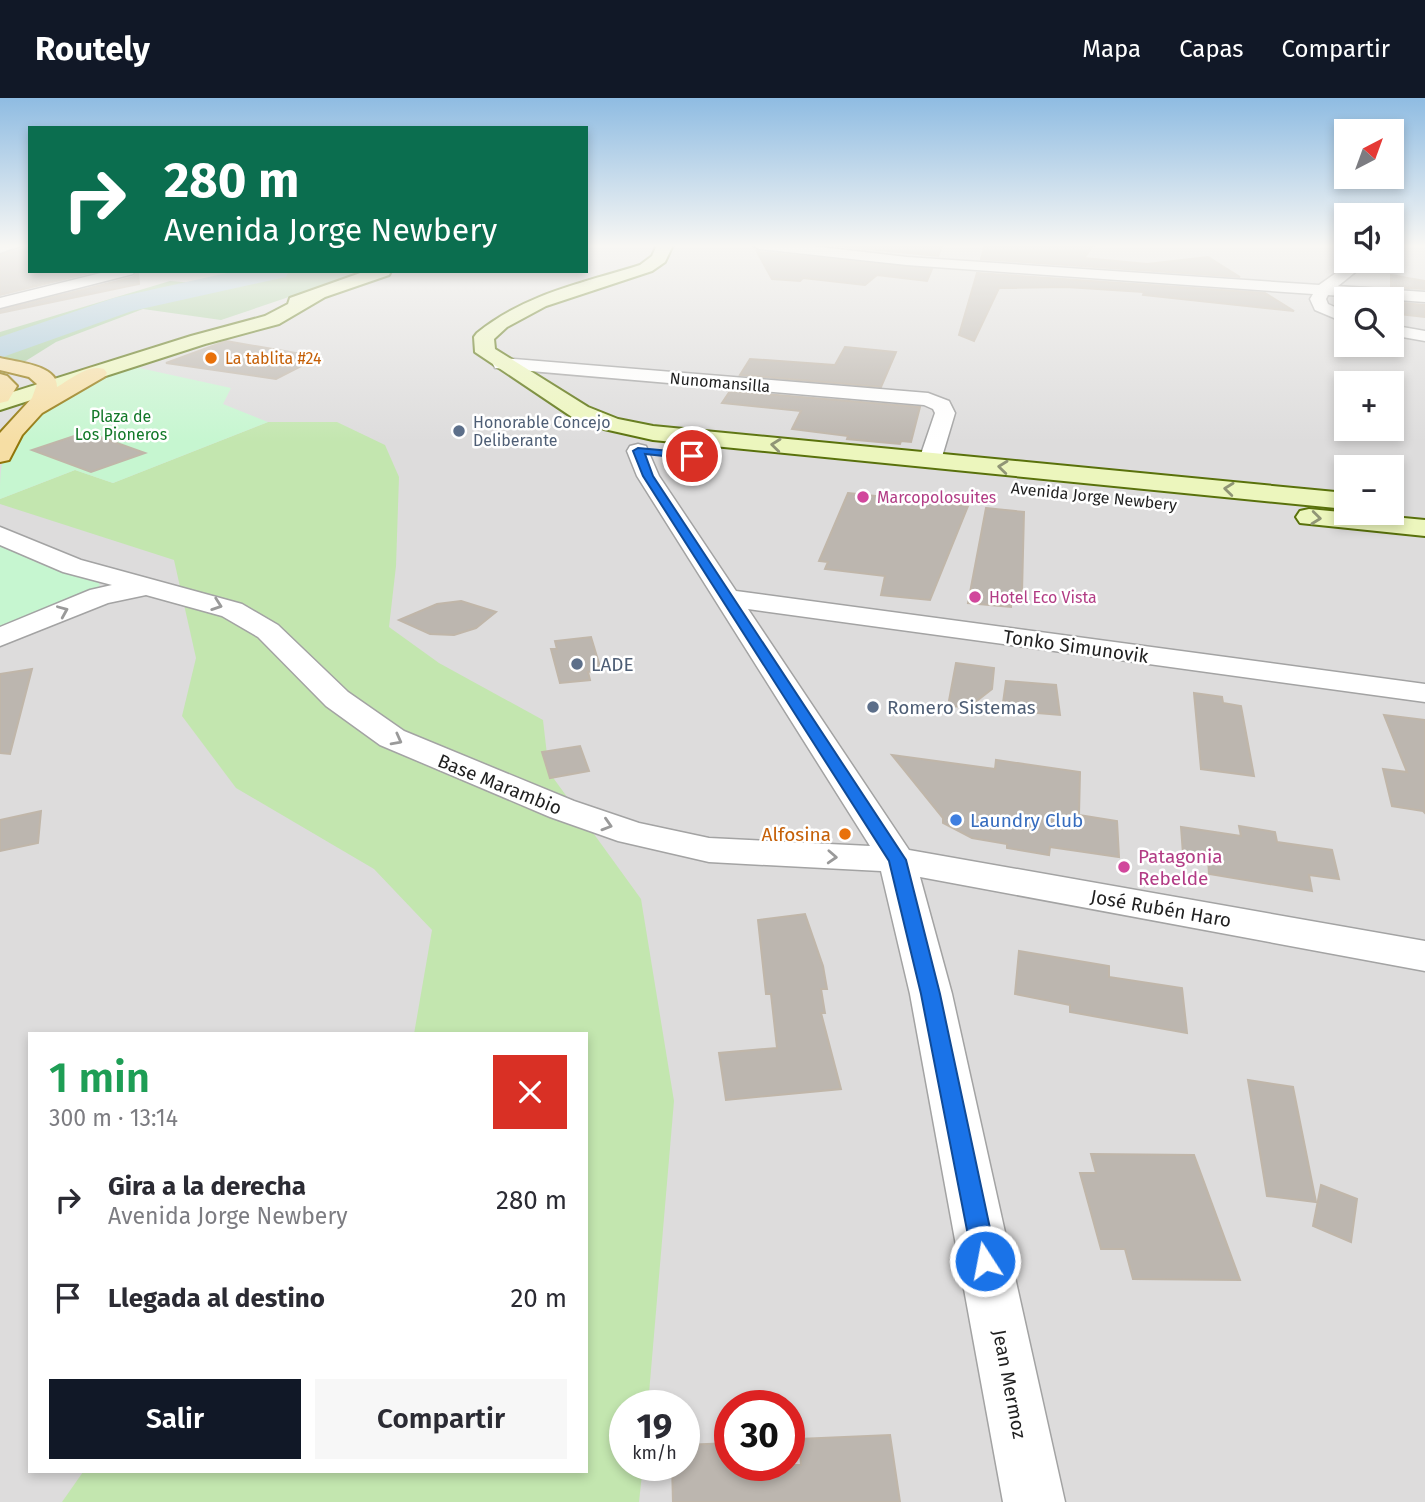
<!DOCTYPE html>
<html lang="es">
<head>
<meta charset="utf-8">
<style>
	:root { --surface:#fff; --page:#f7f7f7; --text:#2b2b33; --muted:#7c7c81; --accent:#111827 }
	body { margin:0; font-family:"Fira Sans",sans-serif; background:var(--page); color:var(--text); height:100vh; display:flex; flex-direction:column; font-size:26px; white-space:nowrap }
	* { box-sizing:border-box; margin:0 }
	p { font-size:23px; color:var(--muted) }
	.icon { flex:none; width:38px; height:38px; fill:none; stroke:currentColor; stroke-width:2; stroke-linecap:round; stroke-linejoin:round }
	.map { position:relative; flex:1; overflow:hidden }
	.panel { position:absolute; left:28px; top:934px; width:560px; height:441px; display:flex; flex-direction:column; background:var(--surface); border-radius:0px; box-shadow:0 4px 10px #0003 }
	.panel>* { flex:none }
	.banner { position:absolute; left:28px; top:28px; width:560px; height:147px; border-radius:0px; box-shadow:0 4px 10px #0003; background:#0b6e4f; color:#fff; overflow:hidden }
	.needle { width:46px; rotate:41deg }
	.fabs { position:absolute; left:1334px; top:21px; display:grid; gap:14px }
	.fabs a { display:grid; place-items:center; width:70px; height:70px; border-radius:0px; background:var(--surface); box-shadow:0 4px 10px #0003; font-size:35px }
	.speed { position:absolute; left:609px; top:1292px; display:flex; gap:14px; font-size:35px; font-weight:700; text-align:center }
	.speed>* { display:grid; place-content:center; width:91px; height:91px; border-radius:50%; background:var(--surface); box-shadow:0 4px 10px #0003; line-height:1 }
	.speed small { font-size:18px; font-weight:400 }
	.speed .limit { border:10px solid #d22; background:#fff; color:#111 }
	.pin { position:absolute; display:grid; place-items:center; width:60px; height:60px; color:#fff; margin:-30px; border:4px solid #fff; border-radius:50%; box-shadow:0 2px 7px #0007 }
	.me { position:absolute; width:77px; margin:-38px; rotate:349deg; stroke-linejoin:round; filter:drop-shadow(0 0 5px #0008) }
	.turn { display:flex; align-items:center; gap:24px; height:147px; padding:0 21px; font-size:32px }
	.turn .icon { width:91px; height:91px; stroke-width:2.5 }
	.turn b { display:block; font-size:49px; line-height:60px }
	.round { display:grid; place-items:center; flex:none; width:74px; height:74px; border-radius:0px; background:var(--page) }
	.headline { display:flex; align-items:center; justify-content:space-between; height:119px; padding:0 21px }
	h1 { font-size:42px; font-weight:600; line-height:52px; color:#1e9e55 }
	.cta { display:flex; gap:14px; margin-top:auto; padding:14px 21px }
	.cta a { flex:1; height:80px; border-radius:0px; background:var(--accent); color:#fff; font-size:28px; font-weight:600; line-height:80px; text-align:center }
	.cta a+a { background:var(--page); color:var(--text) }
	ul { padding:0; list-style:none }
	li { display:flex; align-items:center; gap:21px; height:98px; padding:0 21px }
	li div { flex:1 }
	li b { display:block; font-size:26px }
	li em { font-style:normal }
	header { display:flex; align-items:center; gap:42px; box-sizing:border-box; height:98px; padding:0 35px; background:var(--accent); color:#fff }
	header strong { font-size:33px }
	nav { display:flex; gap:38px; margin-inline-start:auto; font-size:24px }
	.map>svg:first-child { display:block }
	.residential { fill:#dddcdc; fill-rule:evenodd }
	.grass { fill:#c3e6af }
	.forest { fill:#a5cc9d }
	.park { fill:#c6f6d0 }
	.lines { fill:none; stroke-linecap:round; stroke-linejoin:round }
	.river { fill:#a9c9da; fill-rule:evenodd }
	.building { fill:#bcb6af; stroke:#c0b6a9; stroke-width:2 }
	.street-casing { stroke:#a3a3a3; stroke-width:3 }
	.secondary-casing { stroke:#59710b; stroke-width:4 }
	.primary-casing { stroke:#917609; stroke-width:4 }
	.street { fill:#fff; fill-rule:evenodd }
	.secondary { fill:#ecf6bd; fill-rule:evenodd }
	.primary { fill:#f6dea4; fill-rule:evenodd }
	.oneway { stroke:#909576 }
	.oneway2 { stroke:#9a9a9a }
	.route { fill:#1a73e8; stroke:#114b97; stroke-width:2 }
	.food-dot { fill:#e8710a; stroke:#fff; stroke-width:2.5 }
	.service-dot { fill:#5c6f8a; stroke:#fff; stroke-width:2.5 }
	.hotel-dot { fill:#d1479c; stroke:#fff; stroke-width:2.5 }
	.shop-dot { fill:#3f7fe0; stroke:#fff; stroke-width:2.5 }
	.labels { text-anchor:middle; stroke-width:5; stroke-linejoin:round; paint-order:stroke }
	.far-food-label { font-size:16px; fill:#c56008; stroke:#fff; text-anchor:start }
	.far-street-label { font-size:16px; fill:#1f1f1f; stroke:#fff }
	.far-park-label { font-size:16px; fill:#127828; stroke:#fff }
	.far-service-label { font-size:16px; fill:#4e5e75; stroke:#fff; text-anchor:start }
	.far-hotel-label { font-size:16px; fill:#b23c85; stroke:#fff; text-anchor:start }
	.street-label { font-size:19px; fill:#1f1f1f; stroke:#fff }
	.service-label { font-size:19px; fill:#4e5e75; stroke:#fff; text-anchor:start }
	.shop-label { font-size:19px; fill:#366cbe; stroke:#fff; text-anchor:start }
	.food-label { font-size:19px; fill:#c56008; stroke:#fff; text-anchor:end }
	.hotel-label { font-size:19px; fill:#b23c85; stroke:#fff; text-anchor:start }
</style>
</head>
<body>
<header>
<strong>Routely</strong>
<nav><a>Mapa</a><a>Capas</a><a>Compartir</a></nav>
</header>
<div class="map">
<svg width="1425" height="1404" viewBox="0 0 1425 1404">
	<rect width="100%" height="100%" fill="#efede6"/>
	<path class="residential" d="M0,147H30V173H586V147H1346V163H1391V147H1425V1404H0ZM1346,201H1391V247H1346ZM1346,285H1391V331H1346ZM1346,369H1391V415H1346ZM30,936H586V1374H30ZM625,1307H684V1367H625ZM730,1307H789V1367H730Z"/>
	<polygon class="grass" points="268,324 337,324 385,347 399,379 396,468 389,529 439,565 543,622 549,674 641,801 674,1003 648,1307 625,1307 625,1367 643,1367 639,1404 62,1404 83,1374 586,1374 586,936 414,936 432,832 374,771 236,690 182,618 196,560 174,462 0,406 0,401 75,372 113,385"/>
	<polygon class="forest" points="265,173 366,173 221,222 143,211 56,244 0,279 0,234 170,183 220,187"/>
	<g class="park">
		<path d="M135,269L231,290L223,306L268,324L113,385L75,372L0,401C0,383 0,358 10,343C37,302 91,284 135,269Z"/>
		<polygon points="0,446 40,466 98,482 100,489 0,536"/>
	</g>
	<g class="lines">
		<polygon class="river" points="236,173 289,173 286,179 132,213 0,260 0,239 114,200"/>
	</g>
	<g class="building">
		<polygon points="830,147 943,147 938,158"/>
		<polygon points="985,147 1094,147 1084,160 1147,166 1208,159 1240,179 981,161"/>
		<polygon points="30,149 30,173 97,173 0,197 0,157"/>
		<polygon points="756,152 759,154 932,171 927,183 877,177 865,187 803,180 800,183 772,181"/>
		<polygon points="138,173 139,186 0,215 0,212 134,179"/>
		<polygon points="977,175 1265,195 1294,213 1143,197 1144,194 1066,189 999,190 974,243 959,237"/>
		<polygon points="1391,177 1425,183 1425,191 1391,189"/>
		<polygon points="1391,204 1425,207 1425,219 1391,215"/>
		<polygon points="226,243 319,259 276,281 166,265"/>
		<polygon points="845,249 896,254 881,289 740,277 750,261 835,267"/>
		<polygon points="730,293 920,309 911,344 901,343 900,346 847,341 848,338 792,331 801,313 722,305"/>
		<polygon points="86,334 145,355 91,374 32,352"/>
		<polygon points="848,395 968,408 930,502 881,497 885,478 825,471 828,464 819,463"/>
		<polygon points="986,410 1024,414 1022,494 1012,493 1011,509 968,505"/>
		<polygon points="461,503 496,514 476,530 454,537 430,536 399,522 437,506"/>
		<polygon points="591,539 601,572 588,574 590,582 560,585 551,551 557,551 555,543"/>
		<polygon points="956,565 994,570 992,591 969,609 948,608"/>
		<polygon points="32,571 10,656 0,655 0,576"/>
		<polygon points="1006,583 1056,587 1060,617 1002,612"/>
		<polygon points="1194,595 1222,599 1223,605 1241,608 1254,678 1201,671"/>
		<polygon points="1384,617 1425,622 1425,715 1423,713 1392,708 1383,671 1407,674"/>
		<polygon points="580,648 589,673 550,680 542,654"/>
		<polygon points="892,657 995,671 996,662 1080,674 1079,717 1117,723 1119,759 1050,749 1049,757 1007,750 1007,746 972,740 943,725 943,720"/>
		<polygon points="41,713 38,745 0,753 0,722"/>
		<polygon points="1239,728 1275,734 1277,744 1332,752 1339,781 1309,777 1312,793 1209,776 1208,760 1183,756 1181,729 1241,738"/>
		<polygon points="805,816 823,868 827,891 821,891 825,915 821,915 841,991 726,1002 719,955 777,950 771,896 766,896 758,822"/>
		<polygon points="1019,853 1109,868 1109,879 1182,890 1187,935 1070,914 1070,907 1015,896"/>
		<polygon points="1248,982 1293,989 1316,1104 1267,1098"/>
		<polygon points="1091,1056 1194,1057 1240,1182 1133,1181 1125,1151 1101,1151 1080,1075 1096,1075"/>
		<polygon points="1321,1087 1357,1101 1351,1144 1313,1128"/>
		<polygon points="890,1337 900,1404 673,1404 672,1367 684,1367 684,1347 730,1345 730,1367 801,1367 799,1341"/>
	</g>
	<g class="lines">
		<defs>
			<g id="street">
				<polygon points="0,147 23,147 0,155"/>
				<polygon points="752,147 803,147 907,159 1319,187 1353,163 1369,163 1338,188 1425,194 1425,204 1328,197 1326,201 1328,206 1346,214 1346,225 1315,212 1310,201 1313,196 907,167 759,151"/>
				<polygon points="109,173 135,173 133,176 0,210 0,200"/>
				<polygon points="1391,227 1425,233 1425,243 1391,237"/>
				<polygon points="502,260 928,295 949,303 955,315 941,362 938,367 922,367 919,362 935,315 933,311 924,307 495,270 493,266"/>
				<polygon points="638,346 646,348 659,378 736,493 1425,586 1425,604 748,511 909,752 1425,843 1425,873 920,779 952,896 1065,1404 1003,1404 910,896 881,773 709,764 618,743 550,719 380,647 326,608 258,539 222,518 146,497 108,505 0,548 0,529 90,492 112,487 63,474 0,447 0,429 81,462 242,506 278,527 348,594 404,633 574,703 639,725 709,740 870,748 637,378 627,353 630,348"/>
			</g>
			<g id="secondary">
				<path d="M657,147H673L665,164L652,173L546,208L507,229L494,241L495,251L588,309L618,321L653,328L1346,395V411L653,342L604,331L572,319L475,254L474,239L477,235C525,196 583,185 640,167L652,158Z"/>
				<polygon points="366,173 391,173 389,177 325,199 279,226 205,246 0,312 0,298 191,238 265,218 288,206 290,200"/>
				<polygon points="1309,411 1425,422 1425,438 1300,425 1296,419 1300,413"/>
			</g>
			<g id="primary">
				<path d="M0,260C16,264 58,267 57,289C71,281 88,266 104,271L107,275L104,279L42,315L22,337L9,362L0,364V335L32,300L37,286L29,279L0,272Z"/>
				<polygon points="0,276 7,278 17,288 8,303 0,305"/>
			</g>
		</defs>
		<use href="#street" class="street-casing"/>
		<use href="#secondary" class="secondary-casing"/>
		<use href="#primary" class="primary-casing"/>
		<use href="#street" class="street"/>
		<use href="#secondary" class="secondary"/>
		<use href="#primary" class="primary"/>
	</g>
	<defs><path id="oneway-chevron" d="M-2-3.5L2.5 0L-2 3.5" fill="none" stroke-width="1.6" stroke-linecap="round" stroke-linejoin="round" transform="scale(1.75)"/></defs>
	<g class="oneway">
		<use href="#oneway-chevron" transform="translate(776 347) rotate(-174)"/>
		<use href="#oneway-chevron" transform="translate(1003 369) rotate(-174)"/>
		<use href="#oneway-chevron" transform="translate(1229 391) rotate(-174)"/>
		<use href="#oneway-chevron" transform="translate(1316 420) rotate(6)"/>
	</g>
	<g class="oneway2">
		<use href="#oneway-chevron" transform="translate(217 507) rotate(19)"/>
		<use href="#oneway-chevron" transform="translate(63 513) rotate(-23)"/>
		<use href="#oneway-chevron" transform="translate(397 642) rotate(28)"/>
		<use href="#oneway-chevron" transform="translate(607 727) rotate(17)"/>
		<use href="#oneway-chevron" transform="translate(832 759) rotate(3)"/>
	</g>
	<linearGradient id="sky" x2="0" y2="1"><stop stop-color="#8fbce2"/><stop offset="0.43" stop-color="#f8f7f4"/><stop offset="1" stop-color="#f8f7f4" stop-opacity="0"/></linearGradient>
	<rect width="1425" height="344" fill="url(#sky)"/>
	<polygon class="route" points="638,350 692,355 697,358 692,361 645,356 653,378 906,762 940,896 997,1163 993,1171 985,1174 977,1171 973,1163 921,896 889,763 643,378 633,353"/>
	<g class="food-dot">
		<circle cx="211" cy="260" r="7"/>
		<circle cx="845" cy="736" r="7"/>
	</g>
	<g class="service-dot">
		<circle cx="459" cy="333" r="7"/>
		<circle cx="577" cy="566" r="7"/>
		<circle cx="873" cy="609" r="7"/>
	</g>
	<g class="hotel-dot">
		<circle cx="863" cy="399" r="7"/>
		<circle cx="975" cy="499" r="7"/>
		<circle cx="1124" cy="769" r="7"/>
	</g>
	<circle class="shop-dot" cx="956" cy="722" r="7"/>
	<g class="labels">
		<g class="far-food-label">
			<text x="225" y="266">La tablita #24</text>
		</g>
		<g class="far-street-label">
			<text transform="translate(720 284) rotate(5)" y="6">Nunomansilla</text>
			<text transform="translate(1094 398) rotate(6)" y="6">Avenida Jorge Newbery</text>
		</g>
		<g class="far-park-label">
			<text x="121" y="324">Plaza de<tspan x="121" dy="18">Los Pioneros</tspan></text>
		</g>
		<g class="far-service-label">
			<text x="473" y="330">Honorable Concejo<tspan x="473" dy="18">Deliberante</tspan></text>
		</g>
		<g class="far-hotel-label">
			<text x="877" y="405">Marcopolosuites</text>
			<text x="989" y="505">Hotel Eco Vista</text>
		</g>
		<g class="street-label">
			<text transform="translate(1076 548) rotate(8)" y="7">Tonko Simunovik</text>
			<text transform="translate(500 686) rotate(22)" y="7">Base Marambio</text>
			<text transform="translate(1161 810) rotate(10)" y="7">José Rubén Haro</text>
			<text transform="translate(1010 1286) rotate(79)" y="7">Jean Mermoz</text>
		</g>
		<g class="service-label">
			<text x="591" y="573">LADE</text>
			<text x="887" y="616">Romero Sistemas</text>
		</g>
		<g class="shop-label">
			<text x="970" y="729">Laundry Club</text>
		</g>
		<g class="food-label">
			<text x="831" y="743">Alfosina</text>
		</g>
		<g class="hotel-label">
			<text x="1138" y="765">Patagonia<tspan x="1138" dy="22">Rebelde</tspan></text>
		</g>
	</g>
</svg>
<div class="fabs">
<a><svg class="needle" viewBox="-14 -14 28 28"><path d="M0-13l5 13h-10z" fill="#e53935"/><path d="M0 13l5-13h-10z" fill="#7c7c81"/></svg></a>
<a><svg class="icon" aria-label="sound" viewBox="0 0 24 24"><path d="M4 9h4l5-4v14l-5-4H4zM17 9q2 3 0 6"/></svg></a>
<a><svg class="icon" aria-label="search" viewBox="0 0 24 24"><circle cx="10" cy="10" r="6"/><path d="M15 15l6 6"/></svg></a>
<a>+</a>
<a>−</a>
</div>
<div class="speed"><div>19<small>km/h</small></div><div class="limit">30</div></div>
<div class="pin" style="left:692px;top:358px;background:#d93025"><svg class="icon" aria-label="arrive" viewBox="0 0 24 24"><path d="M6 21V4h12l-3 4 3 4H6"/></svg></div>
<svg class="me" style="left:985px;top:1163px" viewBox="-20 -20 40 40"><circle r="17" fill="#1a73e8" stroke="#fff" stroke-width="3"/><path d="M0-11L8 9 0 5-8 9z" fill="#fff"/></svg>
<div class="banner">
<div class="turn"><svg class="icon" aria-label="right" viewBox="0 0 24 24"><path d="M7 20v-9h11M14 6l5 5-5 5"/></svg><div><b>280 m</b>Avenida Jorge Newbery</div></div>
</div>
<section class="panel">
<div class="headline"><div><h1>1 min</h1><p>300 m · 13:14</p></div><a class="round" style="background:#d93025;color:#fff"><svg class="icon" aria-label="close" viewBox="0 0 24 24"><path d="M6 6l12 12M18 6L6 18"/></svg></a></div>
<ul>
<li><svg class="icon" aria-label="right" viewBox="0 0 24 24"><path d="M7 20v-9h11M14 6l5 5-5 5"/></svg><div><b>Gira a la derecha</b><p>Avenida Jorge Newbery</p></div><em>280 m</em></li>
<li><svg class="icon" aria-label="arrive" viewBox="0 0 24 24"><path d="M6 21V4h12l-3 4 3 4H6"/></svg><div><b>Llegada al destino</b></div><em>20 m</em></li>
</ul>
<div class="cta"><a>Salir</a><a>Compartir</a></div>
</section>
</div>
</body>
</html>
